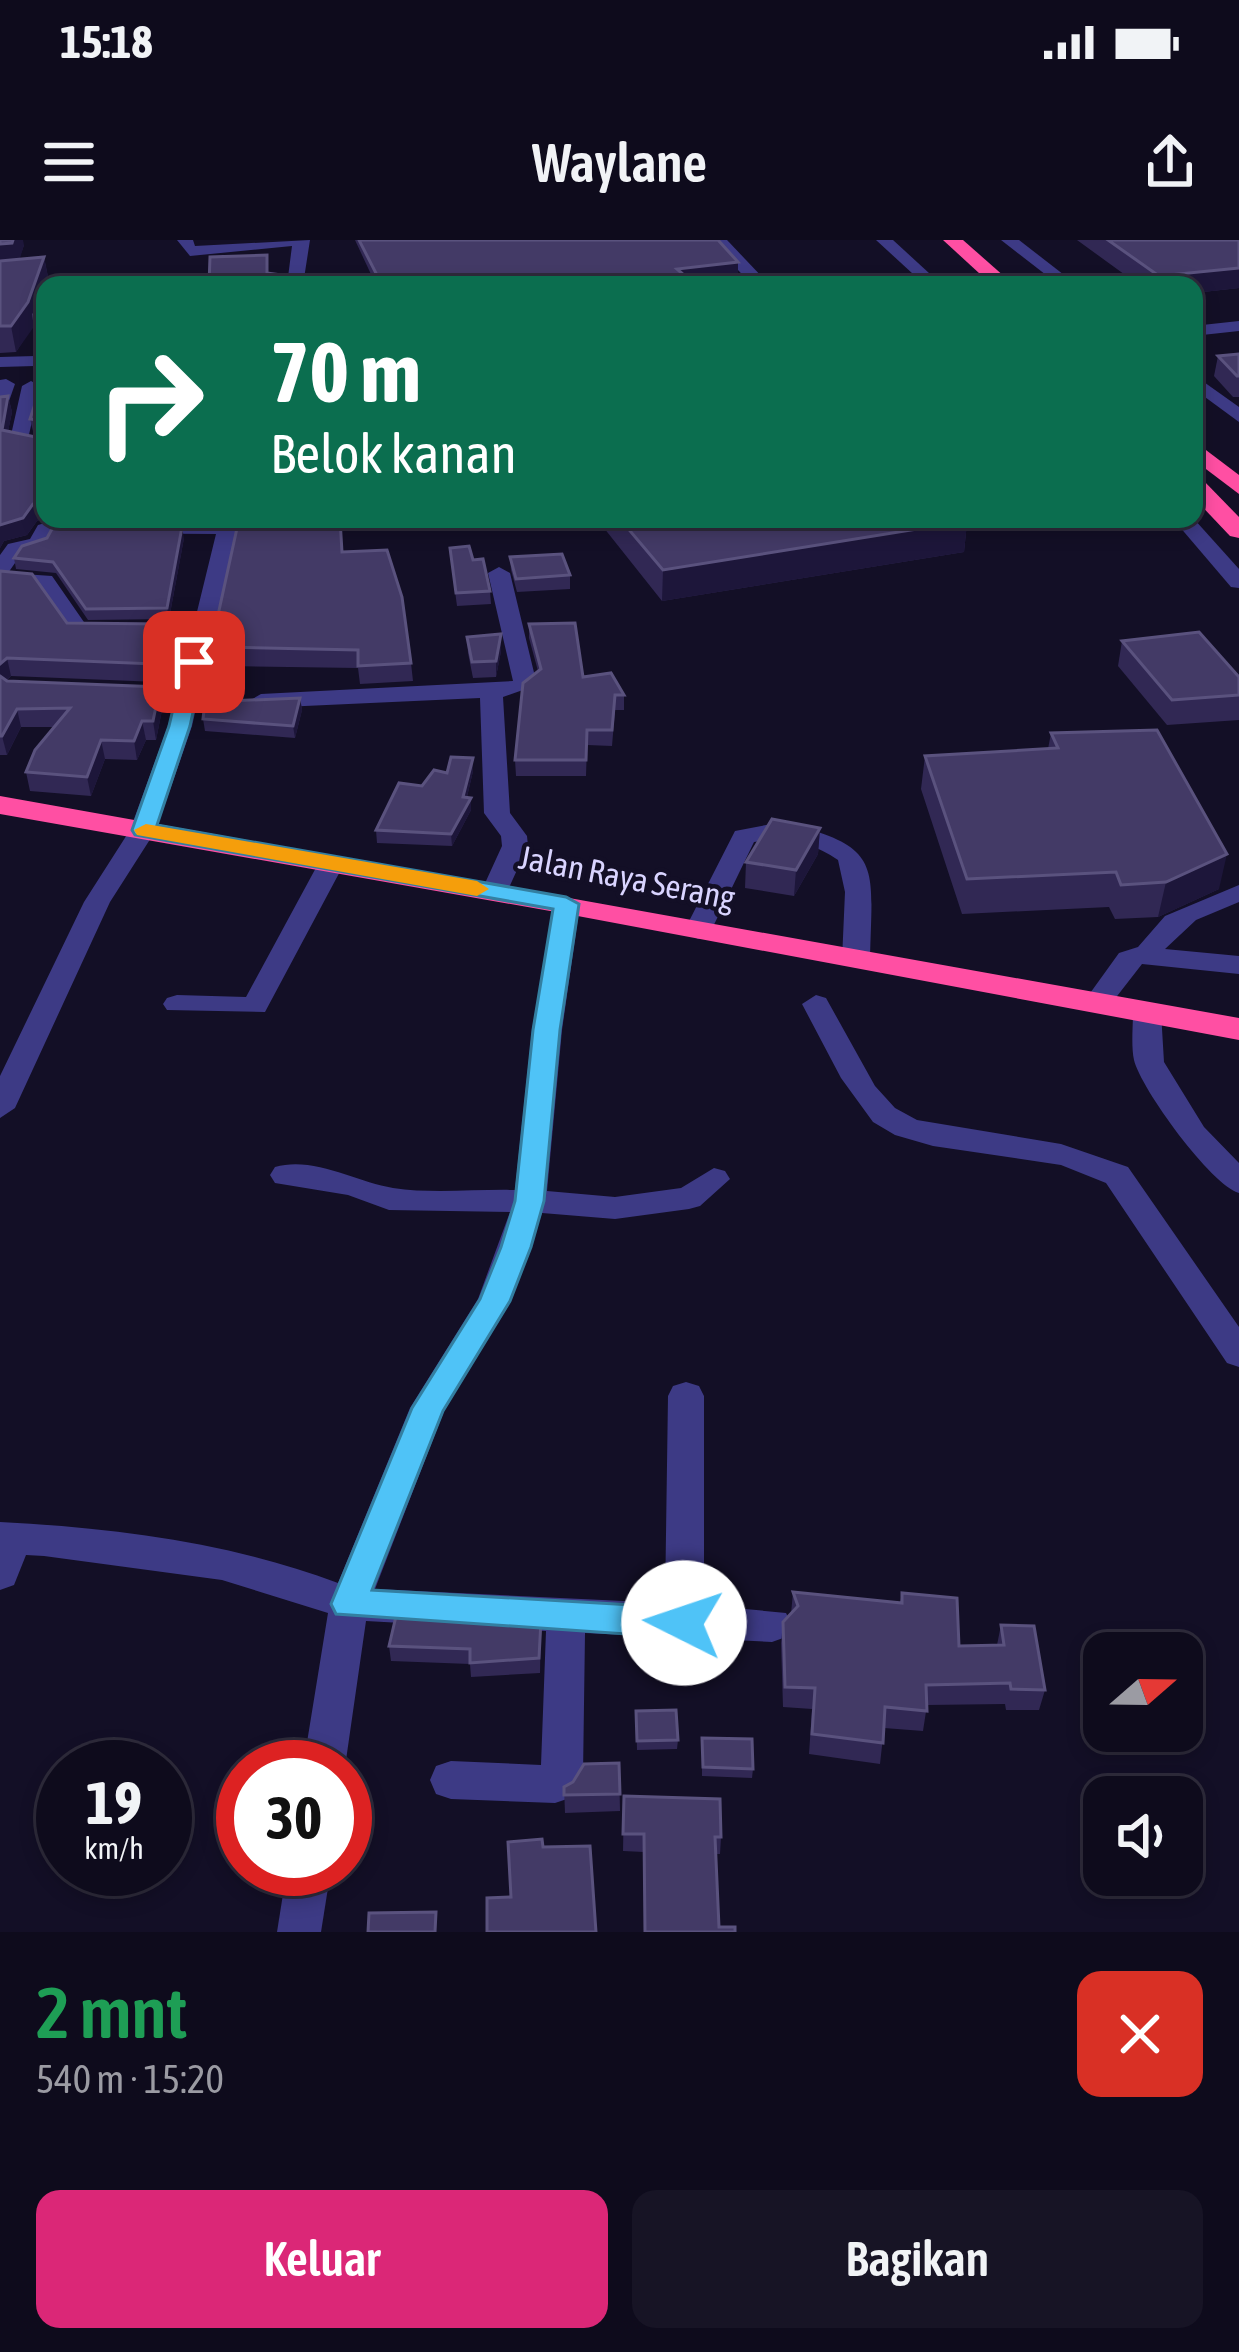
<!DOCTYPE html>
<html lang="id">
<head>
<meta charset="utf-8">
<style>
	:root { --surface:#0e0b1c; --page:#171425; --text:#f1f3f6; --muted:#9b9ba3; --line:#2e2b3b; --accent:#db2777 }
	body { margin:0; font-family:"Asap Condensed",sans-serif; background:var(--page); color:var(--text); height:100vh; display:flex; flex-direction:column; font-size:45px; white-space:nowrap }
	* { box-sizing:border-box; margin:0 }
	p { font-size:39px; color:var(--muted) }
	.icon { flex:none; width:66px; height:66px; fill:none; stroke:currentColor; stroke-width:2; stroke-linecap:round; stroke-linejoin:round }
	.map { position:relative; height:1692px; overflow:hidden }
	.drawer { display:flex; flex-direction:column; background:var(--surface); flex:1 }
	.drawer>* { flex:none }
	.guide { position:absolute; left:36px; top:36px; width:1167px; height:252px; border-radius:24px; box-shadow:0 6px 18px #0003,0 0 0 3px var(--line); background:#0b6e4f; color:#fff; overflow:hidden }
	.needle { width:78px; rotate:70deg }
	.fabs { position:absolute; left:1083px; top:1392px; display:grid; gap:24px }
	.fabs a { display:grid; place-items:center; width:120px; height:120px; border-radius:24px; background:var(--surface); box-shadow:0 6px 18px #0003,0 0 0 3px var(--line); font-size:60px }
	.speed { position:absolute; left:36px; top:1500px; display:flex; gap:24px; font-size:60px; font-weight:700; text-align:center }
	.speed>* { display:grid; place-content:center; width:156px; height:156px; border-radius:50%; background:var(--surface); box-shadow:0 6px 18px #0003,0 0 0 3px var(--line); line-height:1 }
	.speed small { font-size:30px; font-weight:400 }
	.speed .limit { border:18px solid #d22; background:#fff; color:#111 }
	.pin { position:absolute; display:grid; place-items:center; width:102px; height:102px; color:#fff; margin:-51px; border-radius:24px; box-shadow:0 6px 18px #0006 }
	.me { position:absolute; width:132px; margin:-66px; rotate:274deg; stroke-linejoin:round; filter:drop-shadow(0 0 9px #0008) }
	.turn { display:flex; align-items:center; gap:42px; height:252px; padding:0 36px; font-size:54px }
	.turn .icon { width:156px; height:156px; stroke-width:2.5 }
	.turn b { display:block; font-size:84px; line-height:102px }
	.round { display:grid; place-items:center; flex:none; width:126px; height:126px; border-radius:24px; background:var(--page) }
	.summary { display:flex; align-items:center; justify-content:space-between; height:204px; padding:0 36px }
	h1 { font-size:72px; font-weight:600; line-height:90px; color:#1e9e55 }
	.primary-button { display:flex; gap:24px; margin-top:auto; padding:24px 36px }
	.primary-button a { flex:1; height:138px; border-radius:24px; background:var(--accent); color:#fff; font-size:48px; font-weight:600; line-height:138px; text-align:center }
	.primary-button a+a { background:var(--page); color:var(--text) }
	.status { display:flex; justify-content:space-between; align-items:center; height:84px; padding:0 60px; background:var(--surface); direction:ltr }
	.status svg { height:33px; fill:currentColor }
	header { display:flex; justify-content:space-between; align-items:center; height:156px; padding:0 36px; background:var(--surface); font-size:54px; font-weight:600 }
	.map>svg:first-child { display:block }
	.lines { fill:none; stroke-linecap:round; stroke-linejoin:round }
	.minor { fill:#3d3a85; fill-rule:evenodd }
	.highway { fill:#ff4fa3; fill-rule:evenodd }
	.wall { fill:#312854 }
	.shaded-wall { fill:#1d163a }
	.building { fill:#433a66; stroke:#5a527e; stroke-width:3 }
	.route { fill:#4fc3f7; stroke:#337fa1; stroke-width:3 }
	.slow { fill:#f59e0b }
	.labels { text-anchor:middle; stroke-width:9; stroke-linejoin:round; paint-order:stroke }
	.street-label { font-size:33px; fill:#d9d4ff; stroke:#130f26 }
</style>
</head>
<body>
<div class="status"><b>15:18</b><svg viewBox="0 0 49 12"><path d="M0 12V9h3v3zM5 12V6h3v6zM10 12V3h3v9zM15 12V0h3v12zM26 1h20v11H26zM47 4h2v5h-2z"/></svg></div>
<header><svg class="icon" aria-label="menu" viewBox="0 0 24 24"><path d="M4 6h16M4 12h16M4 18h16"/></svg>Waylane<svg class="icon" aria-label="share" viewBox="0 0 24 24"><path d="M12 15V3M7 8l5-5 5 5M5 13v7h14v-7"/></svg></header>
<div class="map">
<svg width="1239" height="1692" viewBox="0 0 1239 1692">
	<rect width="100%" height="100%" fill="#130f26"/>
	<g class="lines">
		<g class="minor">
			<polygon points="177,0 193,0 195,6 310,0 303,45 287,45 292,6 190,16"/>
			<polygon points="710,0 727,0 764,39 764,45 752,45"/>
			<polygon points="876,0 893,0 942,45 925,45"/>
			<polygon points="1001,0 1019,0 1077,45 1059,45"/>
			<polygon points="1239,81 1239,91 1202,95 1194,91 1202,85"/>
			<polygon points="0,117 35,116 44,121 35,126 0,127"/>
			<polygon points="1194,135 1239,167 1239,182 1194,149"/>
			<polygon points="6,139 15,144 9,161 0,166 0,140"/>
			<polygon points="31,141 40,146 28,199 45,200 45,212 9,204 22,146"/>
			<path d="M220,279H240L192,486L156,590L110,662L15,868L0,878V836L84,662L130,590L168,486L190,398L71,396L38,347L0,345V315L8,304L30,299L38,285L52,281ZM53,293L216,294L194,384L86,385L52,336L8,333L22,313L45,307Z"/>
			<polygon points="1173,279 1194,279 1239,329 1239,348 1231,347"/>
			<polygon points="499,327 510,333 537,445 503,457 510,573 527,596 528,606 507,652 494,660 481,652 502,606 501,596 484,573 480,458 261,468 249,461 261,454 513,441 488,333"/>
			<path d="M782,582C884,607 872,623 870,720L866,726L856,728L842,720L845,652L838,620C810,601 787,597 754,602L708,697L698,699L684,691L735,591Z"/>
			<polygon points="331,616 344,624 265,772 167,770 163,764 167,758 177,755 246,757 318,624"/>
			<polygon points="1239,645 1239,662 1196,680 1165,709 1239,716 1239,734 1142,724 1107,769 1087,769 1083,763 1119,713 1138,707 1165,676"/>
			<path d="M567,656L580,664L562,790L547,951L615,957L681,948L714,928L725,931L730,939L700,966L689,969L615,979L542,973L511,1061L444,1171L375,1349L665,1363L668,1156L673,1146L686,1142L699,1146L704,1156V1365L786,1373L792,1385L786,1397L772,1402L585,1393L583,1535L570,1558L555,1563L451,1559L436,1554L430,1540L436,1526L451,1521L541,1525L546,1391L366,1381L345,1527H303L328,1373L222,1340L44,1316L26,1315L14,1345L0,1350V1282C115,1288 229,1302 338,1343L410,1168L478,1059L510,972L389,970L348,955L275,943L270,935L275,927C314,916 356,942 393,948C432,954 476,949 515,950L532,790L554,664Z"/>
			<polygon points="816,755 826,758 875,846 895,868 917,880 1061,904 1128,927 1239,1087 1239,1127 1227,1123 1106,943 1061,925 933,906 895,895 873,882 841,838 802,764"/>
			<path d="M1147,763L1161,772L1164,822L1204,887L1239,923V953C1211,945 1141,849 1134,820C1131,806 1133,787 1133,772Z"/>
			<polygon points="287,1629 331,1629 321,1692 277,1692"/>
		</g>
		<g class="highway">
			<polygon points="943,0 963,0 1014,45 992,45"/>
			<polygon points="1194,201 1239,235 1239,254 1194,220"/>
			<polygon points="1194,237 1202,239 1239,277 1239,298 1230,296 1194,258"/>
			<polygon points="0,556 1239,778 1239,800 567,674 0,574"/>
		</g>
	</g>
	<g class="wall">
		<polygon points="0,0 24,5 19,19 44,17 49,42 45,45 45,52 37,75 45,75 45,278 37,281 27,295 4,301 0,308 0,157 8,156 12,172 8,191 45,199 45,196 34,195 30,179 40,149 39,112 35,82 16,112 0,113"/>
		<polygon points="355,0 718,0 738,36 692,42 693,45 376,45"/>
		<polygon points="1077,0 1239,0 1239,48 1194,53 1194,45 1139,45"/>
		<polygon points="1239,114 1239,157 1233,157 1214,136 1218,116"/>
		<polygon points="600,279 991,279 967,283 964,312 662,361 600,283"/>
		<polygon points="184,298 169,379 88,380 56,333 16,329 14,318"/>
		<polygon points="343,312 411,423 413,441 360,444 358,428 228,426 226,416 215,416 213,398"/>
		<polygon points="510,317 570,335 570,349 517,352 511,330"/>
		<polygon points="473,320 490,351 491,364 457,366 451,321"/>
		<polygon points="0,331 67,383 165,402 158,442 11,436 6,441 163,465 156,500 146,500 137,520 105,519 91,556 30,551 26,532 55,487 21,487 7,515 0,515"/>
		<polygon points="529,384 583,437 624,455 624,470 615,470 612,506 587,505 586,536 516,536 515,520 538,431 529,398"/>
		<polygon points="501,394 501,411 496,437 473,438 468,413 467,397"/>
		<polygon points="1122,401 1239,437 1239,480 1167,485 1118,426"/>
		<polygon points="300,458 302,470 295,498 205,491 203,479"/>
		<polygon points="1051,493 1219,649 1158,677 1115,679 1109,667 962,674 921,549 925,516 1048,509"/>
		<polygon points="473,518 473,531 467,557 471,570 452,606 377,603 376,590 422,546"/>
		<polygon points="820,588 818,614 794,656 745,648 746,622"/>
		<polygon points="793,1352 900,1362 902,1353 959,1406 997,1405 1001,1385 1045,1450 1039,1470 1006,1470 1005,1464 927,1465 923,1491 884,1488 880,1524 809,1514 812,1469 783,1467 781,1403 783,1383 791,1374"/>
		<polygon points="541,1380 540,1433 471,1437 470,1424 391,1421 389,1406"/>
		<polygon points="636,1471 678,1500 677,1509 637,1510"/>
		<polygon points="702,1498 753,1529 752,1538 702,1536"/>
		<polygon points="619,1523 620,1571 565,1573 564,1547"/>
		<polygon points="624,1556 721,1597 720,1614 716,1614 719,1687 645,1692 644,1612 623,1611"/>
	</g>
	<g class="shaded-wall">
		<polygon points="13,0 23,0 24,5 17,28 0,30 0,4"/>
		<polygon points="44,17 49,42 47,45 45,45 45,52 33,88 16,112 11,86"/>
		<polygon points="738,22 738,36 677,43 677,29"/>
		<polygon points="1239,28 1239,48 1194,53 1194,45 1157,45 1159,36"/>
		<polygon points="8,156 12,172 5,206 2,190"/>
		<polygon points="45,260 45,278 37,281 27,295 4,301 0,308 0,285 33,264"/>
		<polygon points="949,279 991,279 967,283 964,312 662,361 663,330"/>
		<polygon points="182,287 184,298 169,379 167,368"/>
		<polygon points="162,384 165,402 158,442 155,424"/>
		<polygon points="501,394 501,411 496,437 496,421"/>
		<polygon points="7,418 11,436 0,445 0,424"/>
		<polygon points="160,447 163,465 156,500 153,481"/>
		<polygon points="300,458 302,470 295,498 293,486"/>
		<polygon points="17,469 21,487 7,515 2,496"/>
		<polygon points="142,481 146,500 137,520 134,501"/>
		<polygon points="101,500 105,519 91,556 87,537"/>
		<polygon points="473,518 473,531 464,569 463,557"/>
		<polygon points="471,558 471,570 452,606 451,594"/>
		<polygon points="820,588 818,614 794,656 796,630"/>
		<polygon points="1227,614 1219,649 1158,677 1166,642"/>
	</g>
	<g class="building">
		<polygon points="0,0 13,0 12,3 0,4"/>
		<polygon points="359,0 718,0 738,22 677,29 693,43 668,45 382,45"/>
		<polygon points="1108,0 1239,0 1239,28 1159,36"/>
		<polygon points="267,15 267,33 282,35 283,45 209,45 210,17"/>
		<polygon points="44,17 28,62 11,86 0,86 0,21"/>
		<polygon points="34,75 45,75 45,107 36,98"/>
		<polygon points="45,107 45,181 30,179 40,149 37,113"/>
		<polygon points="1239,114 1239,136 1237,136 1218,116"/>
		<polygon points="8,156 2,190 45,199 45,185 45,260 33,264 23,278 0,285 0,157"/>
		<polygon points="239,279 340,279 342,312 387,310 402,357 411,423 358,426 358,410 225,407 229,398 213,398"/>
		<polygon points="620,279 965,279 967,281 663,330"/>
		<polygon points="53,287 182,287 167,368 86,369 53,322 14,318 22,306 47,298"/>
		<polygon points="469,306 473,320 483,319 490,351 456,353 450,308"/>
		<polygon points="562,314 570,335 516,339 510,317"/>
		<polygon points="0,331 32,334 67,383 162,384 155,424 7,418 0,424"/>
		<polygon points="575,383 583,437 611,433 624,455 615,455 612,490 587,490 586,520 515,520 523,443 541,429 529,384"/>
		<polygon points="1199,392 1239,437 1239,455 1172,460 1122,401"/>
		<polygon points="501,394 496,421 472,422 467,397"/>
		<polygon points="0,436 7,441 160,447 153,481 142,481 134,501 101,500 87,537 26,532 35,510 70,468 17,469 2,496 0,496"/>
		<polygon points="300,458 293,486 203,479 205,462"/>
		<polygon points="1157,490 1227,614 1166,642 1121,645 1116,632 967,639 925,516 1058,508 1051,493"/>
		<polygon points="451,517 473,518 463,557 471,558 451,594 376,590 399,543 422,546 434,530 447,533"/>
		<polygon points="772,579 820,588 796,630 746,622"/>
		<polygon points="793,1352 902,1363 902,1353 957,1358 959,1406 1004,1405 1001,1385 1034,1386 1045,1450 1011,1449 1010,1443 926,1445 927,1471 885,1467 883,1503 812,1494 815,1448 785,1447 783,1382 798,1366"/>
		<polygon points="397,1372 541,1380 539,1418 470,1423 470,1409 389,1406"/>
		<polygon points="676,1470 678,1500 637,1501 636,1471"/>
		<polygon points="702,1498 752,1499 753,1529 703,1527"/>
		<polygon points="619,1523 620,1554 564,1555 564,1547 573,1542 584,1524"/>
		<polygon points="624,1556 720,1559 721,1597 715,1597 719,1687 735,1687 735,1692 645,1692 644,1594 623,1594"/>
		<polygon points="542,1599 543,1607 590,1606 596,1692 487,1692 487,1658 511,1657 508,1602"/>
		<polygon points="436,1672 435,1692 368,1692 369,1673"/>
	</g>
	<polygon class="route" points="194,416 204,422 190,486 157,585 566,657 579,664 560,790 544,961 531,1007 510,1061 443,1171 372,1350 684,1368 697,1372 702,1383 697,1394 684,1398 336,1374 331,1364 412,1168 480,1059 501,1007 515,961 533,790 553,669 135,595 132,590 169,486 184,422"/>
	<polygon class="slow" points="146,584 477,641 489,649 477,656 137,595 134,590"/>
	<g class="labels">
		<g class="street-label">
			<text transform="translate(627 637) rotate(11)" y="12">Jalan Raya Serang</text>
		</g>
	</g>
</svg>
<div class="fabs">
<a><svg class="needle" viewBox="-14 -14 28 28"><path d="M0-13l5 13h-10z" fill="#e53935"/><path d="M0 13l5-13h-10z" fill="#9b9ba3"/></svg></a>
<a><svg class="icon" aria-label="sound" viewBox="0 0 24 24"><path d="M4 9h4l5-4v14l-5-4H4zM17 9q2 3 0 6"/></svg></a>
</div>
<div class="speed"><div>19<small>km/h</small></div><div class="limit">30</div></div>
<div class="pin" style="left:194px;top:422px;background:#d93025"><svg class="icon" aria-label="arrive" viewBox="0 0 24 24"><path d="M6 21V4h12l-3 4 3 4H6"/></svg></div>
<svg class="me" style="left:684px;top:1383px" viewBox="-20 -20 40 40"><circle r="19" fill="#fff"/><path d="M0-13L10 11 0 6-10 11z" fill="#4fc3f7"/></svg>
<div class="guide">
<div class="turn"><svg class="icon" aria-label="right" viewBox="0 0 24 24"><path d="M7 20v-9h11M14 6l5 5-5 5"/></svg><div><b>70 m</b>Belok kanan</div></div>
</div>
</div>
<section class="drawer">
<div class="summary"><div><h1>2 mnt</h1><p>540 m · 15:20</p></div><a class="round" style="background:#d93025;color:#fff"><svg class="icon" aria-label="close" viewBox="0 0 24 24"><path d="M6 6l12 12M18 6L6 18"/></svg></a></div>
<div class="primary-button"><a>Keluar</a><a>Bagikan</a></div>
</section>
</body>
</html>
